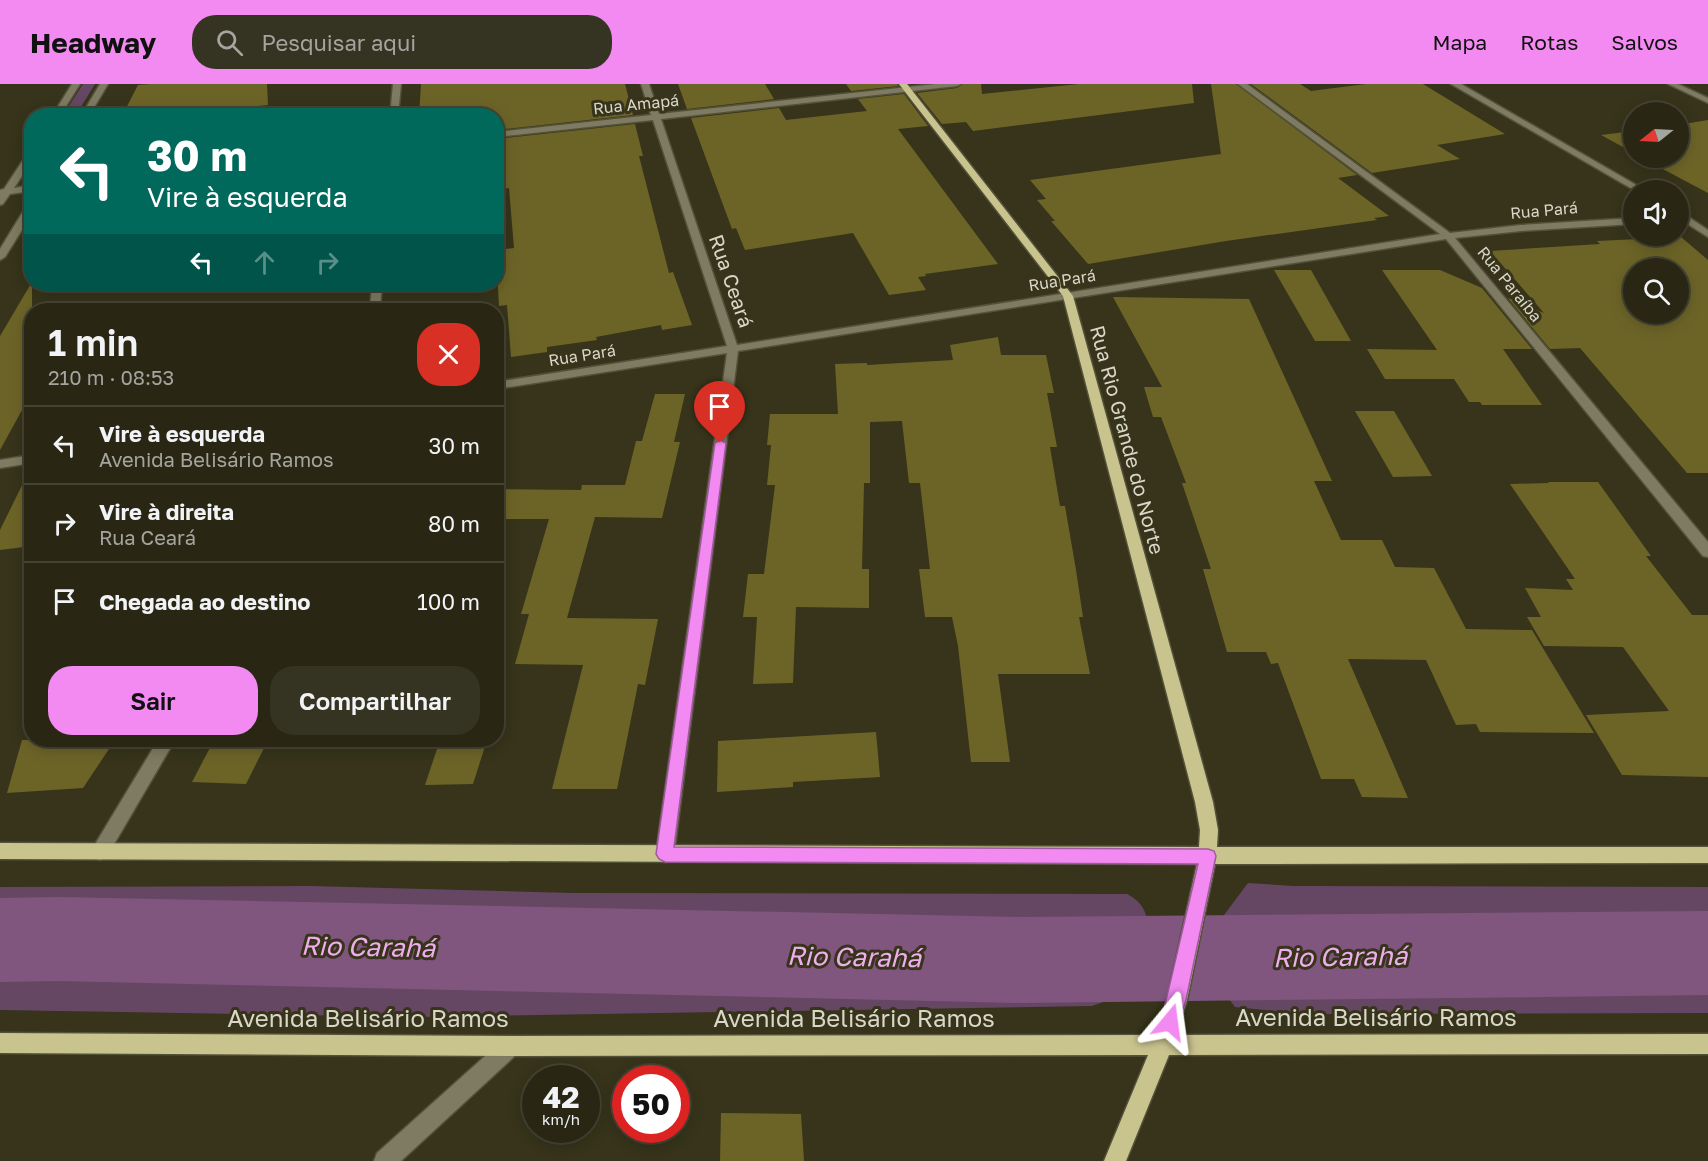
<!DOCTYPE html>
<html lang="pt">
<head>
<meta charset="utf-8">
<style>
	:root { --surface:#292714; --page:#353322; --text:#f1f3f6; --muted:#a5a5a0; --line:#454434; --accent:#f38af2 }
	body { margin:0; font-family:"Golos Text",sans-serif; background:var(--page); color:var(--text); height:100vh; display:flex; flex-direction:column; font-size:22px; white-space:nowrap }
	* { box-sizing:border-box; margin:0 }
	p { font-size:20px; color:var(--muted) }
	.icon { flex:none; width:33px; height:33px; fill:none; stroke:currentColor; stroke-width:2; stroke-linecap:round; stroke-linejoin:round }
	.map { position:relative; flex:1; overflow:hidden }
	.details { position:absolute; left:24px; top:219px; width:480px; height:444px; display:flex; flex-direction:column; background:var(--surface); border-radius:24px; box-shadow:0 3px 15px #0003,0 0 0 2px var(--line) }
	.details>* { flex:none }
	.banner { position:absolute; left:24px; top:24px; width:480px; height:183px; border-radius:24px; box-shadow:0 3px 15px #0003,0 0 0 2px var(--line); background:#00695c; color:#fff; overflow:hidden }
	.needle { width:39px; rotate:252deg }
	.controls { position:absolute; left:1623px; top:18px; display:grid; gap:12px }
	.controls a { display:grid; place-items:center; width:66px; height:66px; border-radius:50%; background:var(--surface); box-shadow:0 3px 15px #0003,0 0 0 2px var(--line); font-size:30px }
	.speed { position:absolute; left:522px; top:981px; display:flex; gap:12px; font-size:30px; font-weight:700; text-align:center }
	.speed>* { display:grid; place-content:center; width:78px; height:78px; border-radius:50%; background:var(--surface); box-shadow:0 3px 15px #0003,0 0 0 2px var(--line); line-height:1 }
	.speed small { font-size:15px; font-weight:400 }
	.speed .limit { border:9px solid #d22; background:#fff; color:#111 }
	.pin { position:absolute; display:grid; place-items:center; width:51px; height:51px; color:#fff; margin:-62px -26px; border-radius:50% 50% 50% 0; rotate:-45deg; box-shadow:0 0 6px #0007 }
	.pin .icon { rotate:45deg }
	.me { position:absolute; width:66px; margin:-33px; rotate:16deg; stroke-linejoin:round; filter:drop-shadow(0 0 4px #0008) }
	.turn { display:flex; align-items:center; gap:21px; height:126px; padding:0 24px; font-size:27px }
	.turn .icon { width:78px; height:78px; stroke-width:2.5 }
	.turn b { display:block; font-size:42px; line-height:51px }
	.lanes { display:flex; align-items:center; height:57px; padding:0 24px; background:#0003; justify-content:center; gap:30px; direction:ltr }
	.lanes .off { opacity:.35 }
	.round { display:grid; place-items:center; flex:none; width:63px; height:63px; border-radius:24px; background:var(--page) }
	.headline { display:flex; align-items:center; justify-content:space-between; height:102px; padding:0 24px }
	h1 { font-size:36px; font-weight:600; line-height:45px }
	.button { display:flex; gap:12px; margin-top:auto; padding:12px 24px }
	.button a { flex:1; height:69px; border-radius:24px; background:var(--accent); color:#111; font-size:24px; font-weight:600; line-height:69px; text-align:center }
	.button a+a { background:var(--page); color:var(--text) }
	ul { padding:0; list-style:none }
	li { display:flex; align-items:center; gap:18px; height:78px; padding:0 24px; border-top:2px solid var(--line) }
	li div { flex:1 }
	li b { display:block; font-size:22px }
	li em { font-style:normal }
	header { display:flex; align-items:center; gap:36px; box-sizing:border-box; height:84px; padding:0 30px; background:var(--accent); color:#111 }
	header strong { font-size:28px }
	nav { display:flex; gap:33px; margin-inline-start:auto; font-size:21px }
	.search { width:420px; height:54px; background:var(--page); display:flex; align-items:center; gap:15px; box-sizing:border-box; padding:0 21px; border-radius:24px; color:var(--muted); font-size:22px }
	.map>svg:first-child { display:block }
	.green { fill:#654764 }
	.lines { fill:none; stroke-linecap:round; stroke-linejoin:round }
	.river { fill:#80567f; fill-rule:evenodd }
	.building { fill:#6c6427; fill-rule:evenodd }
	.minor-casing { stroke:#54513a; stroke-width:3 }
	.major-casing { stroke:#54513a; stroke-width:3 }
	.minor { fill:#7e7b62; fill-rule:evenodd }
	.major { fill:#c9c38e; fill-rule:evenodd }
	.route { fill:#f38af2; stroke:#9e5a9d; stroke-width:1.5 }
	.labels { text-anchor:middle; stroke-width:6; stroke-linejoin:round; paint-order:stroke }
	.far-street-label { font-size:16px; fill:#d8d7c8; stroke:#37341b }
	.street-label { font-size:20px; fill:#d8d7c8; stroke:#37341b }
	.near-street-label { font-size:24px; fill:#d8d7c8; stroke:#37341b }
	.near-water-label { font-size:26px; font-style:italic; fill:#eeadec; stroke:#37341b }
</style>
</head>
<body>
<header>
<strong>Headway</strong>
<div class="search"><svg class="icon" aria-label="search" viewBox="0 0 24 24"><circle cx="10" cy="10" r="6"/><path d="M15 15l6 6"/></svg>Pesquisar aqui</div>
<nav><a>Mapa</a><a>Rotas</a><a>Salvos</a></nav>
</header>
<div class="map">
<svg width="1708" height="1077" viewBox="0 0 1708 1077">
	<rect width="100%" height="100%" fill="#37341b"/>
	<g class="green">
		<polygon points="83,0 95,0 76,31 63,31"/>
		<polygon points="1248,799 1293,802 1708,803 1708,929 1305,930 1235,923 1215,896 1224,831"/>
		<path d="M310,802L572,809L1127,810C1142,818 1147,827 1148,844L1128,909L1092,922L418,933L0,926V803Z"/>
	</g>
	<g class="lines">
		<polygon class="river" points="58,813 1023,833 1708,827 1708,911 1023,919 58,897 0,898 0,814"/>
	</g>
	<g class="building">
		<polygon points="151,0 267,0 268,21 160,32 122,32 138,1"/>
		<polygon points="421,0 625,0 633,31 496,46 496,32 419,32"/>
		<polygon points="678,0 765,0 774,15 687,25"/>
		<polygon points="846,0 897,0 898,2 851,7"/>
		<polygon points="963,0 981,0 982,10 1079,0 1192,0 1194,19 973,47 966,38 942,40 917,9 957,4"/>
		<polygon points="1211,0 1236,0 1357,91 1338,94 1389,132 1374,134 1377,136 1226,157 1088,180 1051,137 1055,137 1037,116 1046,115 1030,96 1221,70"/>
		<polygon points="1251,0 1300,0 1311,7 1366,0 1423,0 1505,50 1437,61 1460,75 1372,89"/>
		<polygon points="904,10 928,42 898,45 998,180 925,190 926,192 918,193 926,206 889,211 853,149 745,166 736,144 732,145 691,34 779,24 786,36 867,27 858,15"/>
		<polygon points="1708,36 1708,109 1642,74 1678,74 1678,41"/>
		<polygon points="635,40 643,72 639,72 669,189 673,188 692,241 662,246 661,241 596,253 597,256 547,263 547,268 511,273 507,221 499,222 496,166 514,164 509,104 496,106 496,55"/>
		<polygon points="1634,47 1634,69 1601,51"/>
		<path d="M1681,153L1708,176V389H1687L1580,264L1550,265L1508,214L1544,229L1490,167L1600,160L1597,157ZM1634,184H1678V230H1634Z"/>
		<polygon points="1274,186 1311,186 1351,257 1315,257"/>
		<polygon points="1382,186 1440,186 1482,204 1532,265 1503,265 1542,321 1482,321 1480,318 1469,318 1454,295 1385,295 1367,265 1437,266"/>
		<polygon points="32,198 32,308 0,366 0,252"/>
		<polygon points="1113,213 1249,215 1332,397 1314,397 1341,456 1382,456 1395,483 1434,484 1466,545 1532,546 1594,649 1480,648 1476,640 1456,641 1426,576 1348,575 1408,714 1362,713 1354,695 1321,695 1278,579 1271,580 1266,568 1227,568 1203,485 1211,485 1182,399 1186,399 1161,333 1153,333 1144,303 1162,303"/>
		<polygon points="998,253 1001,271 1046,271 1054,309 1047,309 1057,363 1050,363 1060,422 1065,422 1076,486 1083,533 1079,533 1090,590 998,590 1010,678 971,678 958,562 952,533 925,533 919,485 930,485 920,399 909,399 902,337 870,338 870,399 864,399 862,485 869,485 869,524 796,523 793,599 753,600 757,533 743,533 748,490 764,490 775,401 767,401 771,361 767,361 770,330 838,330 835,280 867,279 867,281 953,276 950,261"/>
		<polygon points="655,310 685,310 674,358 680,358 662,434 595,433 567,534 658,535 645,601 638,600 617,705 552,705 583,581 515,580 529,530 521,530 549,435 496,435 496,405 581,406 582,401 625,401 636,357 642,357"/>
		<polygon points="1355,327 1394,327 1432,392 1393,393"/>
		<polygon points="32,381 32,462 0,466 0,446"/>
		<polygon points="1548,398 1598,398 1651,472 1646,472 1692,531 1708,531 1708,693 1622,691 1586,631 1669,627 1623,563 1544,562 1527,533 1541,533 1525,504 1573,506 1566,495 1575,495 1510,400 1549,399"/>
		<polygon points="876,648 880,693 793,698 793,703 717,708 718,657"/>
		<polygon points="22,656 115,656 83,704 7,709"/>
		<polygon points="214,656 268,656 246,700 192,698"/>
		<polygon points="440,656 487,656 473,700 425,701"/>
		<polygon points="721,1029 801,1030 804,1077 720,1077"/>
	</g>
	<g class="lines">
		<defs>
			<g id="minor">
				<polygon points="72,0 80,0 60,32 52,32"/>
				<polygon points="100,0 108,0 89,32 81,32"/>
				<polygon points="393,0 401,0 398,32 390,32"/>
				<polygon points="641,0 649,0 659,30 936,0 961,0 957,2 661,35 737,261 1440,150 1238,0 1247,0 1450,149 1521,141 1634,134 1634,140 1521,147 1455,154 1708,458 1708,473 1703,472 1446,155 738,267 674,770 671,776 665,778 659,776 656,770 727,269 496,305 496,298 727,262 653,36 496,53 496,48 651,31"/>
				<polygon points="1451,0 1461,0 1645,106 1634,106"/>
				<polygon points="1668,0 1678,0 1708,14 1708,19"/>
				<polygon points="29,67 32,67 32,77 14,104 32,101 32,107 10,110 3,120 0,121 0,106 4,105"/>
				<polygon points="32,118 32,130 5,173 0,176 0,165 27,121"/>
				<polygon points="1678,126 1708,146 1708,153 1678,134"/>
				<polygon points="372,200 382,200 380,226 370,226"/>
				<polygon points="32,371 32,379 0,384 0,376"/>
				<polygon points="158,656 175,656 106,774 100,776 94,774 91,768 94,762"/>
				<polygon points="511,952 518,955 521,962 518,969 401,1077 374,1077 377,1069 504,955"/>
			</g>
			<polygon id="major" points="899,0 907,0 1073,212 1213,718 1218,746 1217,763 1708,763 1708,779 1215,780 1187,916 1176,951 1708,950 1708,970 1169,971 1126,1077 1104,1077 1148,971 511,972 0,969 0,949 511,952 1156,951 1167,916 1197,780 0,775 0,759 1199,763 1200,746 1195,718 1063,212"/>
		</defs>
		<use href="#minor" class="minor-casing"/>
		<use href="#major" class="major-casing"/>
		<use href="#minor" class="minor"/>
		<use href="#major" class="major"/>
	</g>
	<polygon class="route" points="720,356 726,359 674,763 1208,765 1214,767 1216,772 1186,916 1177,944 1170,947 1163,944 1161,938 1198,780 665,778 659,775 656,770 715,359"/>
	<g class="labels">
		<g class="far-street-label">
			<text transform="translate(636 20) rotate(-6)" y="6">Rua Amapá</text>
			<text transform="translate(1544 126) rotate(-5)" y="6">Rua Pará</text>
			<text transform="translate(1062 196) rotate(-9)" y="6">Rua Pará</text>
			<text transform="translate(1510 200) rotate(51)" y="6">Rua Paraíba</text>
			<text transform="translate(582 271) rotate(-9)" y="6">Rua Pará</text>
		</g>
		<g class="street-label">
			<text transform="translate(731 197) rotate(71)" y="7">Rua Ceará</text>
			<text transform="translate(1127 356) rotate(75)" y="7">Rua Rio Grande do Norte</text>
		</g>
		<g class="near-street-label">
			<text x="1376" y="942">Avenida Belisário Ramos</text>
			<text x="368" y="943">Avenida Belisário Ramos</text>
			<text x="854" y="943">Avenida Belisário Ramos</text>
		</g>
		<g class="near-water-label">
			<text transform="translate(368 863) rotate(1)" y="9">Rio Carahá</text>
			<text transform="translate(854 873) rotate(1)" y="9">Rio Carahá</text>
			<text transform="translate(1340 873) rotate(-1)" y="9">Rio Carahá</text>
		</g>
	</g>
</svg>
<div class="controls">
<a><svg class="needle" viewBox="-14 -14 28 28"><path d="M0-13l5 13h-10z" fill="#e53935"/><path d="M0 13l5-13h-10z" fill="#a5a5a0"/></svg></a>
<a><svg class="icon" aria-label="sound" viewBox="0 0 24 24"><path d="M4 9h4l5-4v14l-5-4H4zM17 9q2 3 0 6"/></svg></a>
<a><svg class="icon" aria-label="search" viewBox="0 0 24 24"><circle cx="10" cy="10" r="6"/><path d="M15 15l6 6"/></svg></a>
</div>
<div class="speed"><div>42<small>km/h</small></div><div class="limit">50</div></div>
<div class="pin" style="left:720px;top:359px;background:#d93025"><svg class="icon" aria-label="arrive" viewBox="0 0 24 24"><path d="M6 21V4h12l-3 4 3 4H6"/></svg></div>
<svg class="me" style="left:1170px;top:938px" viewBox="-20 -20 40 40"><path d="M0-17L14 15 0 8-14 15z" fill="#f38af2" stroke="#fff" stroke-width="4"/></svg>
<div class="banner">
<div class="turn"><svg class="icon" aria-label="left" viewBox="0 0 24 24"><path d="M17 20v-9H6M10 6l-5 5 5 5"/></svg><div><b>30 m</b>Vire à esquerda</div></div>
<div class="lanes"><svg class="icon" aria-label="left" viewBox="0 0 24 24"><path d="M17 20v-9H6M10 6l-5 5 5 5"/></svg><svg class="icon off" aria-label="ahead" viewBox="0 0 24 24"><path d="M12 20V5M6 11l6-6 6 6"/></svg><svg class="icon off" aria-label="right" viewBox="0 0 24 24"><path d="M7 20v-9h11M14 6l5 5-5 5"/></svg></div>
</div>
<section class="details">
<div class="headline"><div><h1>1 min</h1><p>210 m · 08:53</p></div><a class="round" style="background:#d93025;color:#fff"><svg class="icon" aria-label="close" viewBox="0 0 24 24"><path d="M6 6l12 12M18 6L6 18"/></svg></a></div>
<ul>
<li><svg class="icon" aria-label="left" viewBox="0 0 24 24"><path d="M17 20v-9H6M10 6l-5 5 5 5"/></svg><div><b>Vire à esquerda</b><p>Avenida Belisário Ramos</p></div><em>30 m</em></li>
<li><svg class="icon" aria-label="right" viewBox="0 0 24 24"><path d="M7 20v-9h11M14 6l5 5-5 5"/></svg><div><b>Vire à direita</b><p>Rua Ceará</p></div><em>80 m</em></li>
<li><svg class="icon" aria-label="arrive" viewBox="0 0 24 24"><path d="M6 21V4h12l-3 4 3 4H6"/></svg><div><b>Chegada ao destino</b></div><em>100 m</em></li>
</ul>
<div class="button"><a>Sair</a><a>Compartilhar</a></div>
</section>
</div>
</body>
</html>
